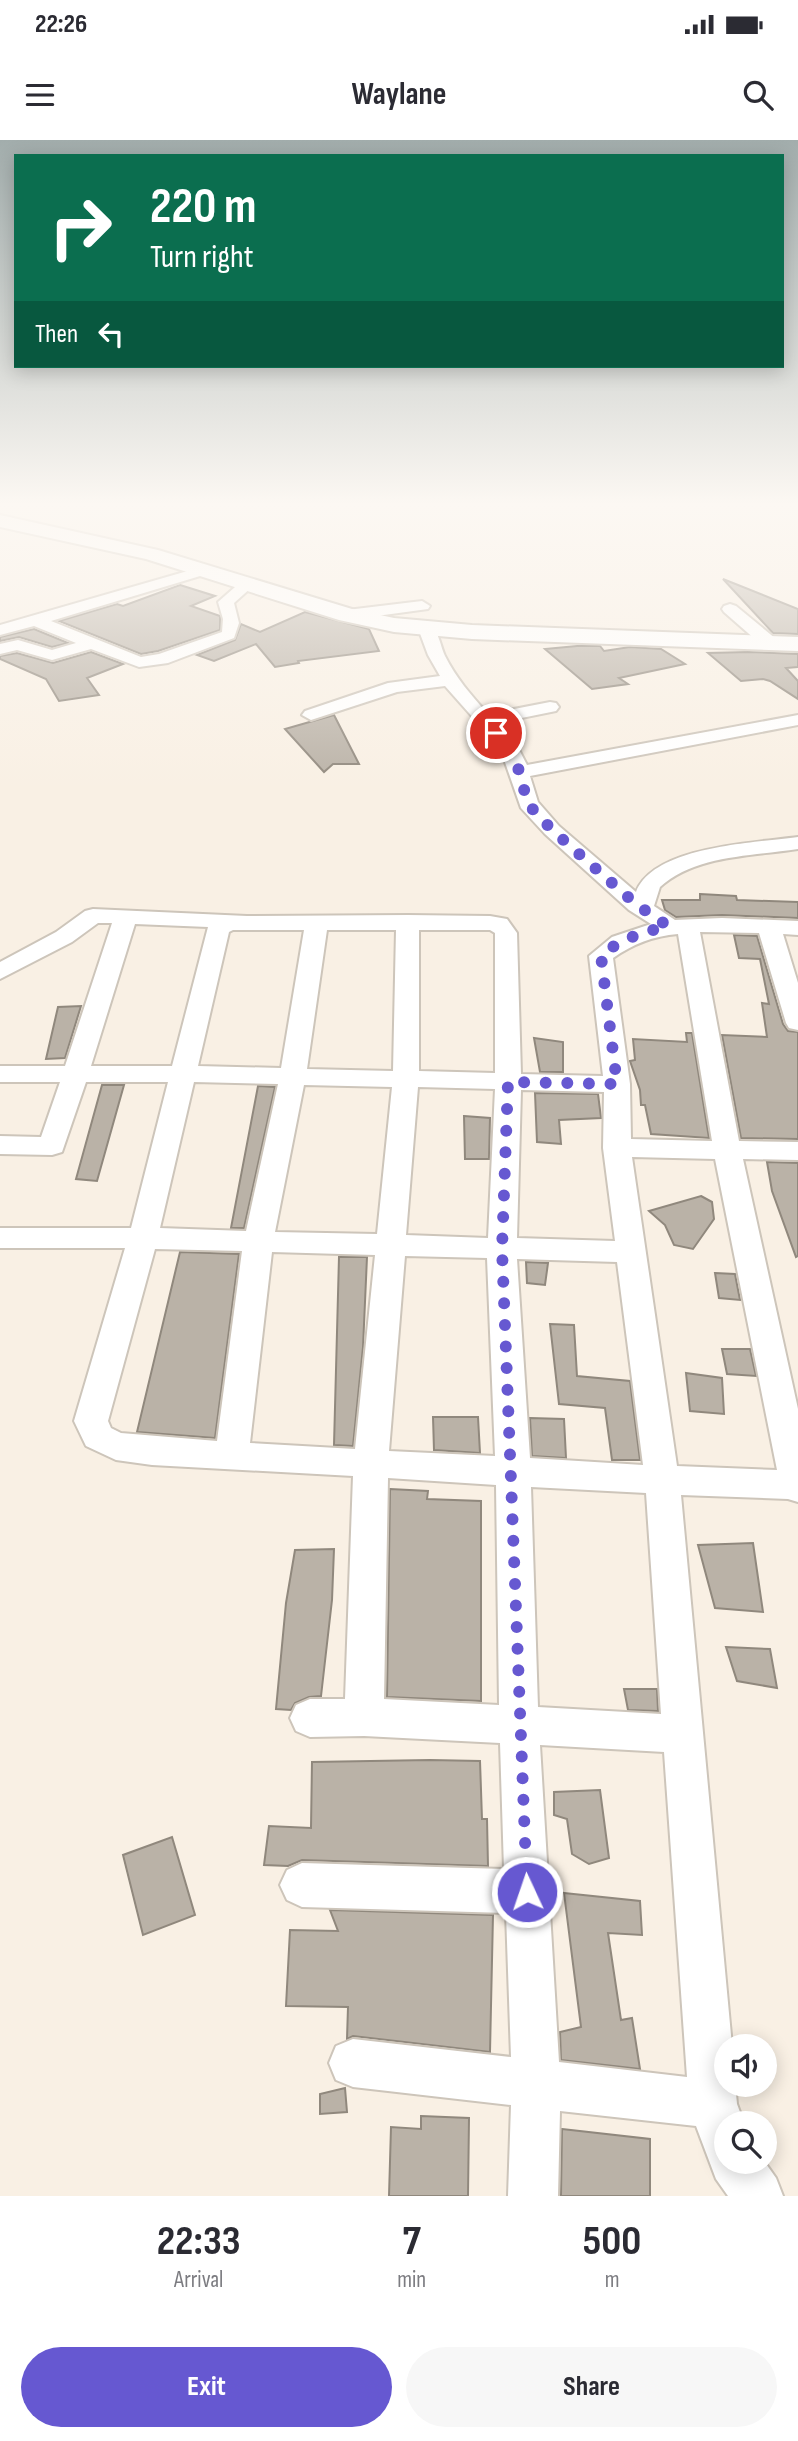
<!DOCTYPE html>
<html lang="en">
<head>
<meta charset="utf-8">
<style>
	:root { --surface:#fff; --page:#f7f7f7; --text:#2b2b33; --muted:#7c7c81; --accent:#6658d1 }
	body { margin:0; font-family:"Sofia Sans Condensed",sans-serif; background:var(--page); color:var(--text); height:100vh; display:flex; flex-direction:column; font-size:26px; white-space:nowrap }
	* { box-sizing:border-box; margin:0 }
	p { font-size:23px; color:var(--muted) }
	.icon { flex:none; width:38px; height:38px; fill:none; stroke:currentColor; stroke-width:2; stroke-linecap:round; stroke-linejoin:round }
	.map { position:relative; height:2056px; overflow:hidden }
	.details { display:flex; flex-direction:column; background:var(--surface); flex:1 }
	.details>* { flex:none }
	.top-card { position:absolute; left:14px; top:14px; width:770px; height:214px; border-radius:0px; box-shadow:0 4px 18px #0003; background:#0b6e4f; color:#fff; overflow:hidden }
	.controls { position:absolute; left:714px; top:1894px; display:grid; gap:14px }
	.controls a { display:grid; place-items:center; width:63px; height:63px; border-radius:50%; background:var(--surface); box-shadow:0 4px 18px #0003; font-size:35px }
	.pin { position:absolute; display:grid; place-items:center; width:60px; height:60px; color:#fff; margin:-30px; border:4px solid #fff; border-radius:50%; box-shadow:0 2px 7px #0007 }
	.me { position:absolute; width:77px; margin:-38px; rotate:357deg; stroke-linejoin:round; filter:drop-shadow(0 0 5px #0008) }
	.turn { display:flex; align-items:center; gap:24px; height:147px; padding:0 21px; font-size:32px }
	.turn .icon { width:91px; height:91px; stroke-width:2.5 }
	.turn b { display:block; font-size:49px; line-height:60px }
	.then { display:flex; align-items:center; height:66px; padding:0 21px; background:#0003; gap:14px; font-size:26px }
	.eta { display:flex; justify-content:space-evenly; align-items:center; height:119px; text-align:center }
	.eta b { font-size:42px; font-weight:700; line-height:49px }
	.cta { display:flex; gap:14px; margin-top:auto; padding:14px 21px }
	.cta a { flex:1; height:80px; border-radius:42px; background:var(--accent); color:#fff; font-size:28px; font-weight:700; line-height:80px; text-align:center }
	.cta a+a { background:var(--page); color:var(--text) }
	.status { display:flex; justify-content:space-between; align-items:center; height:49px; padding:0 35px; background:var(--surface); direction:ltr }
	.status svg { height:19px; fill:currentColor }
	header { display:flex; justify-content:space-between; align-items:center; height:91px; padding:0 21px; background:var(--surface); font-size:32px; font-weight:700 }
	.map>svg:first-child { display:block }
	.building { fill:#bab2a7; stroke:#90887d; stroke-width:2 }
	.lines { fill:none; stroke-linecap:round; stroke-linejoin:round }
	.street-casing { stroke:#cdc5ba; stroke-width:4 }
	.secondary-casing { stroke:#cdc5ba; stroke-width:4 }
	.street { fill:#fff; fill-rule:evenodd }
	.secondary { fill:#fff; fill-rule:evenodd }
	.route { stroke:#6658d1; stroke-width:12; stroke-dasharray:0 21.6 }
</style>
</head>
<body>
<div class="status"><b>22:26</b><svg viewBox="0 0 49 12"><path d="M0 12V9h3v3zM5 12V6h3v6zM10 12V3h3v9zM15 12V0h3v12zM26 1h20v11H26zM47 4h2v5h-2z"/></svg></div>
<header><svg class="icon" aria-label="menu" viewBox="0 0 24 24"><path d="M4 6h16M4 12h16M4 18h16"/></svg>Waylane<svg class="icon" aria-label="search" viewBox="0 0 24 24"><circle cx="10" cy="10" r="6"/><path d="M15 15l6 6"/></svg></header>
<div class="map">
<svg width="798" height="2056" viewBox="0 0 798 2056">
	<rect width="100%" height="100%" fill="#f9f0e4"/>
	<g class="building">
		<polygon points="723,439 798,469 798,494 773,493"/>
		<polygon points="180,445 215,456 191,466 220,476 220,490 158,511 141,514 59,481 117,464 123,466"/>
		<polygon points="305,472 369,489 379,511 298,521 299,523 275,527 256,504 214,521 197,515 235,500 241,484 260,492"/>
		<polygon points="34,489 68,503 52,507 19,497 0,501 0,497"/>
		<polygon points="577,506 600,506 604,511 630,507 661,509 685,524 619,538 628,544 592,549 545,509"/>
		<polygon points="91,512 123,524 87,538 99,555 59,561 46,539 0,519 0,516 17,513 53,523"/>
		<polygon points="749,512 798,514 798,527 786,528 798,541 798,559 770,541 763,539 741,541 708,513"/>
		<polygon points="334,575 359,624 333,624 324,632 285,589"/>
		<polygon points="700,754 736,756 737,760 798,762 798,778 722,775 676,777 665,770 662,760 700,760"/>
		<polygon points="734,795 757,796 783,884 788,891 798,892 798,999 741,998 722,895 767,897 762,863 769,864 760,819 739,818"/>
		<polygon points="81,866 65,918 46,919 58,867"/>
		<polygon points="686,893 692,893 709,998 651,994 645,965 641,965 640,950 630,921 635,920 633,899 687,902"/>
		<polygon points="534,898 563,902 563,932 540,932"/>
		<polygon points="102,945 124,945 97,1041 76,1039"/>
		<polygon points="258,946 275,947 244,1088 231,1088"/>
		<polygon points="535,953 598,954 601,978 559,980 561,1004 537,1002"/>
		<polygon points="464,976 490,978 489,1019 465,1019"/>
		<polygon points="767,1022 798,1023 798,1116 796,1117 772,1051"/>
		<polygon points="701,1056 712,1062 714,1079 693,1109 674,1105 665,1085 649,1071"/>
		<polygon points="180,1112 239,1114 215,1298 137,1292"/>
		<polygon points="339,1117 367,1117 363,1207 353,1306 334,1305"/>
		<polygon points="526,1122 548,1123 545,1145 527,1143"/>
		<polygon points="715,1133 735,1134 740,1160 719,1158"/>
		<polygon points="550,1184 574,1185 577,1236 630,1241 640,1320 612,1320 605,1268 559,1264"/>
		<polygon points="722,1209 750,1209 756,1236 727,1234"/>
		<polygon points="686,1233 722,1238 724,1274 690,1271"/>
		<polygon points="433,1277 478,1277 480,1313 434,1310"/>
		<polygon points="530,1278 564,1279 566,1318 532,1316"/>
		<polygon points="390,1349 428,1351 427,1359 481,1361 481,1561 387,1557"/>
		<polygon points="753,1403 763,1472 715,1468 698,1405"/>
		<polygon points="334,1409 332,1460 321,1556 309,1557 295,1563 291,1570 276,1569 286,1463 295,1410"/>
		<polygon points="726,1507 770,1509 777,1548 737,1541"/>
		<polygon points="624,1549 657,1549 658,1571 628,1570"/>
		<polygon points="430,1620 480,1621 482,1679 487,1679 488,1726 302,1720 288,1726 264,1725 269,1686 311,1688 312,1622"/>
		<polygon points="600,1650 609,1718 589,1724 572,1714 567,1679 554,1675 554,1652"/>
		<polygon points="172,1697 195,1775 143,1795 123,1715"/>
		<polygon points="564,1753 640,1761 642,1795 608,1793 621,1880 632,1878 640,1929 561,1920 560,1892 581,1887"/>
		<polygon points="330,1770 493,1775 490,1912 353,1896 347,1899 348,1867 286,1866 290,1790 338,1791"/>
		<polygon points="345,1948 347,1972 320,1974 320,1954"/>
		<polygon points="421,1976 469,1978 468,2056 389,2056 391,1987 421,1989"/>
		<polygon points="562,1989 650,1999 650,2056 561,2056"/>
	</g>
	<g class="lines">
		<defs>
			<g id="street">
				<polygon points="205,426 212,430 210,433 51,481 141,517 159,514 222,492 223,479 218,462 243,440 253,440 256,443 253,446 234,463 239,483 234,498 168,523 139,527 91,509 52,520 17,510 0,514 0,504 18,500 52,510 76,503 34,486 0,495 0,485"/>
				<polygon points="422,461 430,466 428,469 347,480 339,475 347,470"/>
				<polygon points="730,464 736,466 776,499 778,503 776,507 764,507 724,472 722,469 724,466"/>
				<path d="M426,483C438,486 440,505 445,516C456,538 471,555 488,574L550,562L556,563L559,567L556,571L497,583L515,602L527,625L798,575V585L530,636L538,662L559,686L636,752C654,706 755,703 798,697V709C753,716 695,715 660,747L654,766L675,780L722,778L798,781V795L783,794L798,843V890L789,888L786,883L759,793L700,792L739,1001L798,1002V1020L743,1019L798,1269V1362L788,1359L681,1355L732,1906H726V1944H735L737,1964L744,1983H726V2021H764L776,2038L783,2056H728L716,2039L696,1986L560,1971L558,2056H508L511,1965L353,1947L336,1940L329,1923L336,1906L353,1899L511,1917L506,1773L302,1767L287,1760L280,1745L287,1730L302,1723L504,1729L500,1603L364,1596L310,1597L296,1591L290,1578L296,1565L310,1559H345L353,1336L152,1325L116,1320L86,1306L74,1281L125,1108H0V1088H131L168,942H86L62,1012L52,1015L0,1014V996L41,997L60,942H0V926H65L112,783H98L72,802L0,839V822L56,792L85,771L93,769L247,776L408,775L490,776L507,779L517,793L521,934L603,936L589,816L612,797L651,784L629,770L545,694L521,668L500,608L445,546L397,552L311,580L302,575L305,571L388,543L440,536L428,515L418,488ZM135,784L208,787L172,926H91ZM233,790H304L281,928L198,926L229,792ZM327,790H396L393,931L307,929ZM419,790H490L495,793V933L419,931ZM678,794L712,1001L631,999L630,944L613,818C633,804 653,796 678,794ZM194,942L278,944L246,1091L160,1088ZM304,945L392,947L377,1094L275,1092ZM418,947L495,949L488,1098L406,1095ZM521,950L604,952L603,1008L615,1101L517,1098ZM632,1017L715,1019L777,1330L677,1326ZM155,1109L242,1111L217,1301L121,1293L111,1288L108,1281ZM272,1112L375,1115L355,1309L250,1303ZM405,1116L487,1118L495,1316L389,1311ZM517,1119L617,1122L643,1325L530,1318ZM388,1338L496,1345L499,1565L384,1559ZM531,1347L646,1353L661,1574L538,1567ZM540,1605L664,1612L687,1937L559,1922Z"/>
			</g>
			<polygon id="secondary" points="0,375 158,410 352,469 394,478 472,485 798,497 798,511 472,499 394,492 339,480 146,419 0,387"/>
		</defs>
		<use href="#street" class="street-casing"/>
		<use href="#secondary" class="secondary-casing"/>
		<use href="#street" class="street"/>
		<use href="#secondary" class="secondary"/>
	</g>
	<linearGradient id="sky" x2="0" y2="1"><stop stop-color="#a2adac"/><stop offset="0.56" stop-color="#fcf8f3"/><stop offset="1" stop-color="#fcf8f3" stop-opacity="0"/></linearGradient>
	<rect width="798" height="650" fill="url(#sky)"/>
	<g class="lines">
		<path class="route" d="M496,593L508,606L517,624L528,664L552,690L637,765L668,786C644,792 619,799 601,816L617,944L508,942L502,1109L527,1752"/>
	</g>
</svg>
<div class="controls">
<a><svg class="icon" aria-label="sound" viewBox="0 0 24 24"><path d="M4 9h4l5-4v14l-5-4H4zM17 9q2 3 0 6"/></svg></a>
<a><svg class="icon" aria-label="search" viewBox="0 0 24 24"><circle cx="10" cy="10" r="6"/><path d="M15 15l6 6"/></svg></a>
</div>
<div class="pin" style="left:496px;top:593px;background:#d93025"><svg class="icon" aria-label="arrive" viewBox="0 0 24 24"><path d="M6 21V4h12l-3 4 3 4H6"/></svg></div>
<svg class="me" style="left:527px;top:1752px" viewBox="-20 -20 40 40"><circle r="17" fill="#6658d1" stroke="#fff" stroke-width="3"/><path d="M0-11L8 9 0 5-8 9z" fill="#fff"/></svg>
<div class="top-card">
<div class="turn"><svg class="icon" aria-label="right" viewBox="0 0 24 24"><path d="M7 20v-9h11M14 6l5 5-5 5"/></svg><div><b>220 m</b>Turn right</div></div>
<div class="then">Then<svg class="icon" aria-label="left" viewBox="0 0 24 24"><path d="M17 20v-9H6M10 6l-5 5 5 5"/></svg></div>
</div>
</div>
<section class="details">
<div class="eta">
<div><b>22:33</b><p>Arrival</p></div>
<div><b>7</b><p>min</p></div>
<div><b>500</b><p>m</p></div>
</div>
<div class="cta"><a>Exit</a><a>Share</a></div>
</section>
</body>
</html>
